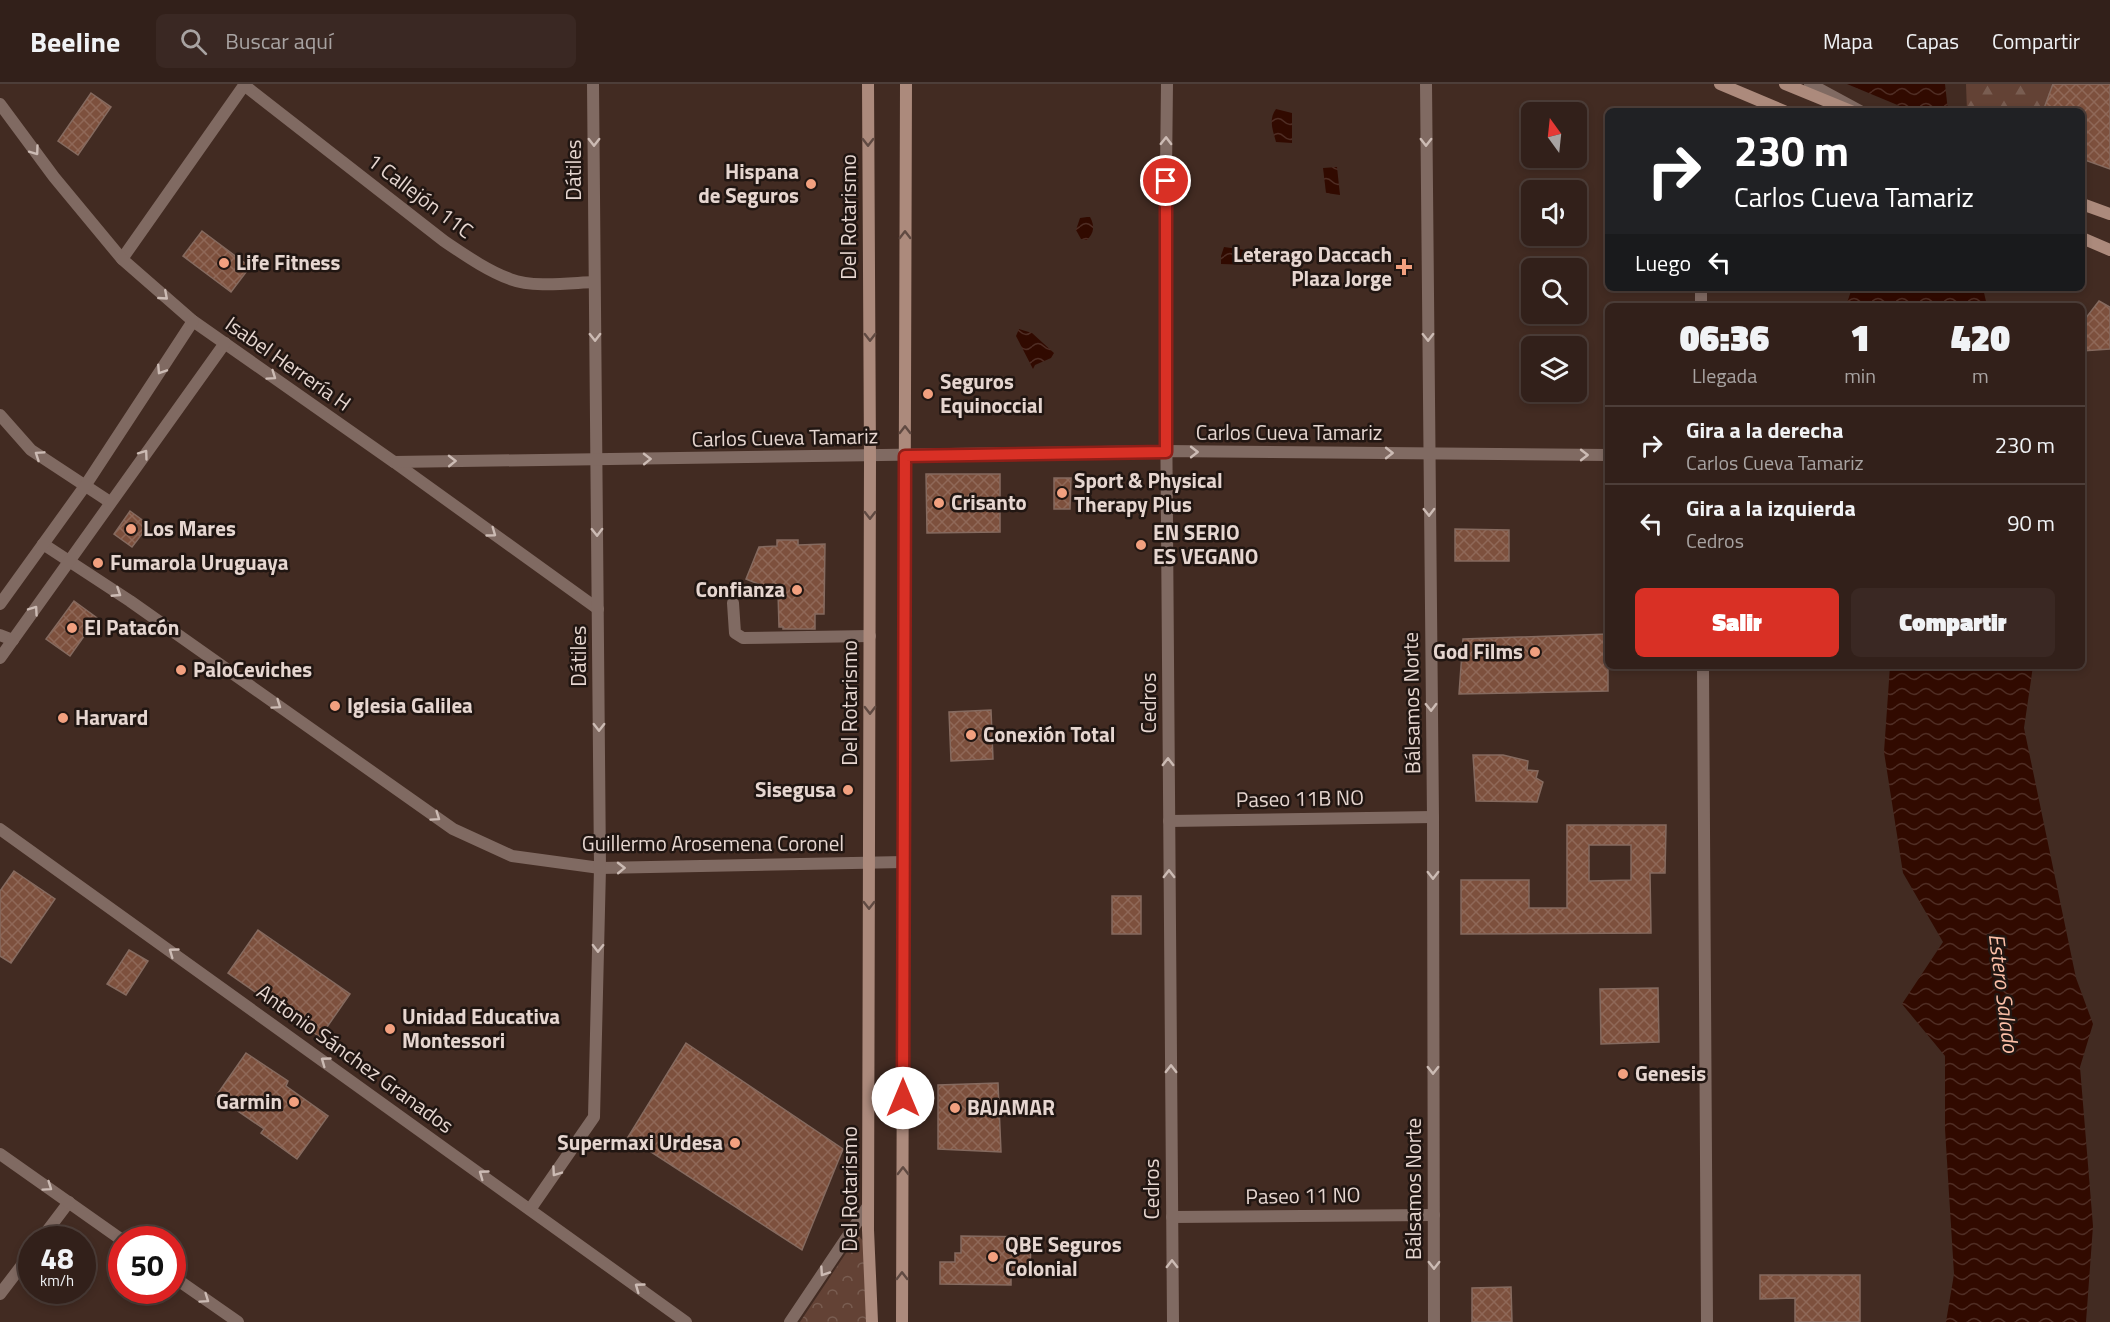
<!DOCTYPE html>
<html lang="es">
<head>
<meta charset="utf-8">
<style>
	:root { --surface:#32201a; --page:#3a2823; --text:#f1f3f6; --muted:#a8a3a2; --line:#4d3e39; --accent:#d93025 }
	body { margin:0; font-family:"Titillium Web",sans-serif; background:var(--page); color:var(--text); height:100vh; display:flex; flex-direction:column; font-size:22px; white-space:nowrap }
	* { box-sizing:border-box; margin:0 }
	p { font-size:20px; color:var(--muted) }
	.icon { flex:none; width:33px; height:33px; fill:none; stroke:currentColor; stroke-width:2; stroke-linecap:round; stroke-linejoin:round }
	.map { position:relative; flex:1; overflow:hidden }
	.panel { position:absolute; left:1605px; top:219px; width:480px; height:366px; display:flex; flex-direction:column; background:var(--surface); border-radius:9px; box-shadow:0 3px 9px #0003,0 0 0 2px var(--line) }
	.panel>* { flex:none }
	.banner { position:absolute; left:1605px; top:24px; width:480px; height:183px; border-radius:9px; box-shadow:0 3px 9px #0003,0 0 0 2px var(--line); background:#202124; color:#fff; overflow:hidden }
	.needle { width:39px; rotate:345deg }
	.tools { position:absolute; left:1521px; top:18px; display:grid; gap:12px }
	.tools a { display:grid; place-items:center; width:66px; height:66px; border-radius:9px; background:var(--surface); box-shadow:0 3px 9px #0003,0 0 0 2px var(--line); font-size:30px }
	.speed { position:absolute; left:18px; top:1142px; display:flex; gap:12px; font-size:30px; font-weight:700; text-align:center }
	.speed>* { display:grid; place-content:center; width:78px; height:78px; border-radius:50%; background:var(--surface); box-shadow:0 3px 9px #0003,0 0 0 2px var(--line); line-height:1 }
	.speed small { font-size:15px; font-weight:400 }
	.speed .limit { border:9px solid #d22; background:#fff; color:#111 }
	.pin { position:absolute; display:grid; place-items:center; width:51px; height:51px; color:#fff; margin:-26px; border:3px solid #fff; border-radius:50%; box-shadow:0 2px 6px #0007 }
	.me { position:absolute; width:66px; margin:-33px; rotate:0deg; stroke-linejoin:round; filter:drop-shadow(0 0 4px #0008) }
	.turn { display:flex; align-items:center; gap:21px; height:126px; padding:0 30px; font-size:27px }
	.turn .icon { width:78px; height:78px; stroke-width:2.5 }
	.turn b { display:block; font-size:42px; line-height:51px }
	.then { display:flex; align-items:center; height:57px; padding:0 30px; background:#0003; gap:12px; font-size:22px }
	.eta { display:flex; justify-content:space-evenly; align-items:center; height:102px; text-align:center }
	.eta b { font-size:36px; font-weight:800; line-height:42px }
	.button { display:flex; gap:12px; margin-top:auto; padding:12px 30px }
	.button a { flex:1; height:69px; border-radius:9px; background:var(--accent); color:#fff; font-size:24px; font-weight:800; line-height:69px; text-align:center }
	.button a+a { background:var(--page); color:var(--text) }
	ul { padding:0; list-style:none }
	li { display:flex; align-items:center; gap:18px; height:78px; padding:0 30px; border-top:2px solid var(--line) }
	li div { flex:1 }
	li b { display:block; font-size:22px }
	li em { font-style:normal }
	header { display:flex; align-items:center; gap:36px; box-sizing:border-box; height:84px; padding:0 30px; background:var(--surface); border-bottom:2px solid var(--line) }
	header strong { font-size:28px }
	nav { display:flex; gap:33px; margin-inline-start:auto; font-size:21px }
	.search { width:420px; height:54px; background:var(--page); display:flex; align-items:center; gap:15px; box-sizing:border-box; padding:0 21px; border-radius:9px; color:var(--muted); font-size:22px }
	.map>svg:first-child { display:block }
	.forest { fill:url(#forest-firs) }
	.park { fill:url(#park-crowns) }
	.water { fill:url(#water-waves) }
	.pier { fill:#422b22 }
	.building { fill:url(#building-cross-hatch); stroke:#856a5f; stroke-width:1.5; fill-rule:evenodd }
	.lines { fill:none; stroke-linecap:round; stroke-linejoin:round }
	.pedestrian { stroke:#806a62; stroke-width:12 }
	.minor { stroke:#806a62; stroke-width:12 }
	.tertiary { stroke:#806a62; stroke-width:12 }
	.secondary { stroke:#ac8a7c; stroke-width:12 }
	.oneway { stroke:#ccbbb4 }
	.oneway2 { stroke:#604a42 }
	.route-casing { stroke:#8d1f18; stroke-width:15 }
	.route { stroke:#d93025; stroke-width:10 }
	.poi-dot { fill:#f2a07f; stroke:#211612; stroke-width:2 }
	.labels { text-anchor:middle; stroke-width:5; stroke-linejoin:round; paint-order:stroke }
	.street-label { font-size:21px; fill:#e6d6d0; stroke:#211612 }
	.poi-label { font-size:21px; font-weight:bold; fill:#e6d6d0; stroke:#211612; text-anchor:start }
	.water-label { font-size:22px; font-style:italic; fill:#fcbfa7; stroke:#211612 }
</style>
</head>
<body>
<header>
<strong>Beeline</strong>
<div class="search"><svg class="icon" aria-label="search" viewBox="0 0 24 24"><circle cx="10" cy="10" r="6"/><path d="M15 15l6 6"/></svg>Buscar aquí</div>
<nav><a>Mapa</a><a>Capas</a><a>Compartir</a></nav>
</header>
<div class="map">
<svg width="2110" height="1238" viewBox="0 0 2110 1238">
	<defs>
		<pattern id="forest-firs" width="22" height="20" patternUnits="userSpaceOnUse" patternTransform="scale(1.5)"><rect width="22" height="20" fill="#634235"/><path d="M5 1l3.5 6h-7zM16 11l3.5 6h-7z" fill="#795d51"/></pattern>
		<pattern id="park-crowns" width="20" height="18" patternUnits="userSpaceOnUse" patternTransform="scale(1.5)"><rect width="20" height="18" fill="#634235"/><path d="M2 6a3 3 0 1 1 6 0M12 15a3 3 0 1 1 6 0" fill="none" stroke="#795d51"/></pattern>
		<pattern id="water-waves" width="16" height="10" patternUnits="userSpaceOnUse" patternTransform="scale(1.5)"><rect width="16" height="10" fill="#310a00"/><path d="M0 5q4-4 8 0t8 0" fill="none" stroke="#4f2d24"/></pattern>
		<pattern id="building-cross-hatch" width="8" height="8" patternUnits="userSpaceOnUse" patternTransform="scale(1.5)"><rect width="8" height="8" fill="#7d503d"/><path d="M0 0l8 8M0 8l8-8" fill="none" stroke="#8f6858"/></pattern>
	</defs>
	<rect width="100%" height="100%" fill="#422b22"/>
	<polygon class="forest" points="1966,0 2053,0 2043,27 1967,27"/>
	<polygon class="park" points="858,1151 864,1158 868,1238 800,1238"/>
	<g class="water">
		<polygon points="1834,0 1945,0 1948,27 1839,27"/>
		<path d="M1276,25L1292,29V59L1276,58C1273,46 1268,36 1276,25Z"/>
		<polygon points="1337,83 1340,111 1326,109 1323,84"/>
		<path d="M1087,133H1090C1095,142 1094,149 1087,156L1081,155L1076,146L1080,134Z"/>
		<polygon points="1224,163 1252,167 1252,181 1221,180 1221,172"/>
		<polygon points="1852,204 1983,204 1987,222 1846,222"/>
		<polygon points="1019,245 1032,249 1054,269 1051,274 1035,281 1033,285 1016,252"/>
		<polygon points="1890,582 2033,582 2024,644 2076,894 2093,940 2080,983 2093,1142 2086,1238 1946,1238 1954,1190 1945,1045 1945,972 1902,920 1943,858 1903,789 1884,668"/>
	</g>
	<polygon class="pier" points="1831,0 1847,0 1912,27 1836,27"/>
	<g class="building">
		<polygon points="2053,0 2110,0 2110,85 2082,75 2082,27 2043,27"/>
		<polygon points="91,9 111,23 78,71 58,57"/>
		<polygon points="202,147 250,183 231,208 183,172"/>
		<polygon points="2099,217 2110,223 2110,265 2082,267 2082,239"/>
		<polygon points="926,390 1000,390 1000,448 927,449"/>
		<polygon points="1054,394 1071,394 1070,425 1054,425"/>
		<polygon points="130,427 149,441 132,463 114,450"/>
		<polygon points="1455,445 1509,446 1509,477 1455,477"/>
		<polygon points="777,456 798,456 798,461 825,460 824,530 815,530 815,545 783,545 783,543 779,543 778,508 746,495 759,463 777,462"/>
		<polygon points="74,517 97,534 70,572 46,555"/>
		<polygon points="1608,550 1608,607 1459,610 1463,555"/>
		<polygon points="991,626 993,675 951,677 949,628"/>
		<polygon points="1473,671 1503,671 1528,677 1527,686 1538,687 1536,694 1543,698 1537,718 1476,717"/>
		<path d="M1567,741H1666L1665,789H1650L1651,849L1461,850V796H1529V824H1567ZM1589,761H1631V796L1589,797Z"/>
		<polygon points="14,787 55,815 11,879 0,872 0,807"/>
		<rect x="1112" y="812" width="29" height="38"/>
		<polygon points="258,846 350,910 320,953 228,889"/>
		<polygon points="129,866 148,877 126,911 107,900"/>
		<polygon points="1658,904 1659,958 1601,960 1600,905"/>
		<polygon points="686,959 843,1065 802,1166 628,1053"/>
		<polygon points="246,969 288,997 286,1002 328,1032 297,1075 261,1049 264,1045 216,1012"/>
		<polygon points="998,999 1001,1068 938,1065 938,1001"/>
		<polygon points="961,1152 1031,1153 1030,1190 1011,1190 1011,1201 940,1200 940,1178 955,1178 955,1169 961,1169"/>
		<polygon points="1760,1191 1860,1191 1860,1238 1795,1238 1795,1214 1760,1215"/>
		<polygon points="1511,1203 1512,1238 1472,1238 1472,1204"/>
	</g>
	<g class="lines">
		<g class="pedestrian">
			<polyline points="1169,737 1433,733"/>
			<polyline points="1172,1133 1434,1131"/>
			<polyline points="41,1155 69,1118"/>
			<polyline points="0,1210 32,1168"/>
		</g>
		<g class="minor">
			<polyline points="1167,0 1165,178 1173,1238"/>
			<polyline points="1426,0 1433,733 1434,1238"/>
			<path d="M244,1L444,157C465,171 486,186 510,195C534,204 569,199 594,198"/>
			<polyline points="122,175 245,0"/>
			<polyline points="0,331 31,366 110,418"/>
			<polyline points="394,378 598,525"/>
			<polyline points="43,460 130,517 453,745 512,772 600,784 904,778"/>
			<polyline points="733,519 735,549 743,554 870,552"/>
			<polyline points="0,551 13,556"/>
			<polyline points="0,745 686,1238"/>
			<polyline points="0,1070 122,1156"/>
			<polyline points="531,1124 594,1033 600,784 593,0"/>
			<polyline points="172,1192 238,1238"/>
		</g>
		<g class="tertiary">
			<polyline points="1810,0 1860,27"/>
			<polyline points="0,20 54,93 122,175 193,237 394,378 1166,367 1608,371"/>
			<polyline points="1701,204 1701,222"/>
			<polyline points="0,520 85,402 193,237"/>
			<polyline points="0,574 225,259"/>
			<polyline points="1703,582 1707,1238"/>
			<polyline points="790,1238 868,1122"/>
		</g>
		<g class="secondary">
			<polyline points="868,0 870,373 868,1146 872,1238"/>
			<polyline points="1720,0 1784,27"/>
			<polyline points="1785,0 1851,27"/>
			<polyline points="2082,120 2110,130"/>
			<polyline points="2082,154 2110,166"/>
			<polyline points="902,1238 906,0"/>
		</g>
	</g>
	<defs><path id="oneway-chevron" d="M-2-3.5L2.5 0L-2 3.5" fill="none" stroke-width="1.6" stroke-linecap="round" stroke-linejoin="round" transform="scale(1.5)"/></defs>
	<g class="oneway">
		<use href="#oneway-chevron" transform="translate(1166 57) rotate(-89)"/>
		<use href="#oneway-chevron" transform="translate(594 58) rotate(90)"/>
		<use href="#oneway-chevron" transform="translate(1426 58) rotate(90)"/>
		<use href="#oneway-chevron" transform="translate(35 67) rotate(54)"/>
		<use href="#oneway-chevron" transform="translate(164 212) rotate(41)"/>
		<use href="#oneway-chevron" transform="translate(595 253) rotate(89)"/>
		<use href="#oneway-chevron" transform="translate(1428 253) rotate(89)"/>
		<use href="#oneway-chevron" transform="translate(161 286) rotate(123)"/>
		<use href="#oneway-chevron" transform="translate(272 292) rotate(35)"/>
		<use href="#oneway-chevron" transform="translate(1194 368)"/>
		<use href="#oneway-chevron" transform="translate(1389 369)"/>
		<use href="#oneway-chevron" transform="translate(144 370) rotate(-54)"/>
		<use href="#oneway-chevron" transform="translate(39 371) rotate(-146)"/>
		<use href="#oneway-chevron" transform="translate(1584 371)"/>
		<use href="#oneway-chevron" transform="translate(647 375) rotate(-1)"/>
		<use href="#oneway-chevron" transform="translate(452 377) rotate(-1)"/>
		<use href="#oneway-chevron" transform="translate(1429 428) rotate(89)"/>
		<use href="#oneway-chevron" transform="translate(597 448) rotate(89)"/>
		<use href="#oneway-chevron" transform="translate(492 449) rotate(36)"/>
		<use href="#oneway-chevron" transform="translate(117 509) rotate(33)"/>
		<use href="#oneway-chevron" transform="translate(34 526) rotate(-55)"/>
		<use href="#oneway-chevron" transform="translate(277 621) rotate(35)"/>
		<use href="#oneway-chevron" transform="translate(1431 623) rotate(89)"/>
		<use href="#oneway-chevron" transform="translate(599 643) rotate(90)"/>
		<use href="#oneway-chevron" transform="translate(1168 678) rotate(-90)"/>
		<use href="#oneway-chevron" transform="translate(436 733) rotate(35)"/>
		<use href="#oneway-chevron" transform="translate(621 784) rotate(-1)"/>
		<use href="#oneway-chevron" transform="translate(1169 790) rotate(-90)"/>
		<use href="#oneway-chevron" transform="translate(1433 791) rotate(90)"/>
		<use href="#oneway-chevron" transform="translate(598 864) rotate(91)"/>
		<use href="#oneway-chevron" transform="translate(173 868) rotate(-144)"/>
		<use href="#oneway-chevron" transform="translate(325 977) rotate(-144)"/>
		<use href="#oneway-chevron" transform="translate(1171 985) rotate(-90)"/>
		<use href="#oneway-chevron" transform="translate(1433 986) rotate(90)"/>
		<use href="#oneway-chevron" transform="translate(556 1088) rotate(125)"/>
		<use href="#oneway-chevron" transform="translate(483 1090) rotate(-144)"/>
		<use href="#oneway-chevron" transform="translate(48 1103) rotate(35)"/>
		<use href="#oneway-chevron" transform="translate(1172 1180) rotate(-90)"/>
		<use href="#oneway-chevron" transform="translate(1434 1181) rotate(90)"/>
		<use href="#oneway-chevron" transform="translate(824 1188) rotate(124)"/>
		<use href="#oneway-chevron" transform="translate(639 1203) rotate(-144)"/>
		<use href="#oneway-chevron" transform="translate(205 1215) rotate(35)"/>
	</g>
	<g class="oneway2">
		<use href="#oneway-chevron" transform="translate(868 58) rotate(90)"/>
		<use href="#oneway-chevron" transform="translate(905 151) rotate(-90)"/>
		<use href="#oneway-chevron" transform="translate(870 253) rotate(90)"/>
		<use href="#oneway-chevron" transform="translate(905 346) rotate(-90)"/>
		<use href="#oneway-chevron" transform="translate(870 431) rotate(90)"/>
		<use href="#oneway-chevron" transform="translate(870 626) rotate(90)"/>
		<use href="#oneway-chevron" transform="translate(869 821) rotate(90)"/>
		<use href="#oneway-chevron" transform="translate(903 1087) rotate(-90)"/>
		<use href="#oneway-chevron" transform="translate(902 1192) rotate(-90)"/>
	</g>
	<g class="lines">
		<defs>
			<polyline id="route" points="903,1014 905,372 1166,368 1166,97"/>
		</defs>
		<use href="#route" class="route-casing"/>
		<use href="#route" class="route"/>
	</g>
	<g class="poi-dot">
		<circle cx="811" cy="100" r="6"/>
		<circle cx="224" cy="179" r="6"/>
		<path d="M1401 174h6v6h6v6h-6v6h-6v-6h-6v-6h6z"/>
		<circle cx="928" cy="310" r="6"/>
		<circle cx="1062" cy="409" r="6"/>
		<circle cx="939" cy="419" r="6"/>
		<circle cx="131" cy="445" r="6"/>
		<circle cx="1141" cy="461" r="6"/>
		<circle cx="98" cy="479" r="6"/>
		<circle cx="797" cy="506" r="6"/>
		<circle cx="72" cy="544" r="6"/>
		<circle cx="1535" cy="568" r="6"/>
		<circle cx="181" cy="586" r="6"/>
		<circle cx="335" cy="622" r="6"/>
		<circle cx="63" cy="634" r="6"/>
		<circle cx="971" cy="651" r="6"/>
		<circle cx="848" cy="706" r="6"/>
		<circle cx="390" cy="945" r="6"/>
		<circle cx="1623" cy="990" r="6"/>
		<circle cx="294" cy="1018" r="6"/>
		<circle cx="955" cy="1024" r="6"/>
		<circle cx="735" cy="1059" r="6"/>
		<circle cx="993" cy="1173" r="6"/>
	</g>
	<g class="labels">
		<g class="street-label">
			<text transform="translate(574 86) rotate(-90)" y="7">Dátiles</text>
			<text transform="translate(420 112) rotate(37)" y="7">1 Callejón 11C</text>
			<text transform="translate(849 133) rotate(-90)" y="7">Del Rotarismo</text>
			<text transform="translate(288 280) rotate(35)" y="7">Isabel Herrería H</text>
			<text x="1289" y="356">Carlos Cueva Tamariz</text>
			<text transform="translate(785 354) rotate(-1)" y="7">Carlos Cueva Tamariz</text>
			<text transform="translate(579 572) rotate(-90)" y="7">Dátiles</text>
			<text transform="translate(850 619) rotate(-90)" y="7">Del Rotarismo</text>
			<text transform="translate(1149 619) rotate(-90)" y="7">Cedros</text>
			<text transform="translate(1412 619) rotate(-91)" y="7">Bálsamos Norte</text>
			<text transform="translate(1300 715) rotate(-1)" y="7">Paseo 11B NO</text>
			<text x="713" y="767">Guillermo Arosemena Coronel</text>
			<text transform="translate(355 975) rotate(36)" y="7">Antonio Sánchez Granados</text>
			<text transform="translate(850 1105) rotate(-90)" y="7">Del Rotarismo</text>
			<text transform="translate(1152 1105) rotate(-90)" y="7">Cedros</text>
			<text transform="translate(1414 1105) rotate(-90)" y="7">Bálsamos Norte</text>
			<text transform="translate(1303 1112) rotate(-1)" y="7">Paseo 11 NO</text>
		</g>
		<g class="poi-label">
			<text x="799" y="95" text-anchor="end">Hispana<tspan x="799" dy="24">de Seguros</tspan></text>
			<text x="1392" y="178" text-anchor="end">Leterago Daccach<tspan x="1392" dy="24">Plaza Jorge</tspan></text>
			<text x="236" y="186">Life Fitness</text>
			<text x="940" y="305">Seguros<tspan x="940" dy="24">Equinoccial</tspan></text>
			<text x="1074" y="404">Sport &amp; Physical<tspan x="1074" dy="24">Therapy Plus</tspan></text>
			<text x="951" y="426">Crisanto</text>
			<text x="143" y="452">Los Mares</text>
			<text x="1153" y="456">EN SERIO<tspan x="1153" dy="24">ES VEGANO</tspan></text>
			<text x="110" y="486">Fumarola Uruguaya</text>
			<text x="785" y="513" text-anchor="end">Confianza</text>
			<text x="84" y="551">El Patacón</text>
			<text x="1523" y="575" text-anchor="end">God Films</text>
			<text x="193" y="593">PaloCeviches</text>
			<text x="347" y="629">Iglesia Galilea</text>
			<text x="75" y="641">Harvard</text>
			<text x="983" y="658">Conexión Total</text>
			<text x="836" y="713" text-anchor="end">Sisegusa</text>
			<text x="402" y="940">Unidad Educativa<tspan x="402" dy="24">Montessori</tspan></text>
			<text x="1635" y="997">Genesis</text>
			<text x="282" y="1025" text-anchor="end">Garmin</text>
			<text x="967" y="1031">BAJAMAR</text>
			<text x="723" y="1066" text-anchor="end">Supermaxi Urdesa</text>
			<text x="1005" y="1168">QBE Seguros<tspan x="1005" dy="24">Colonial</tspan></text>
		</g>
		<g class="water-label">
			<text transform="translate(2004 909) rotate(83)" y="8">Estero Salado</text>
		</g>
	</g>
</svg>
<div class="tools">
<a><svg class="needle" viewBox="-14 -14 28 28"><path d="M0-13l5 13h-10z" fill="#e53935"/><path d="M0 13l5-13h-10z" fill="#a8a3a2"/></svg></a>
<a><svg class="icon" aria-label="sound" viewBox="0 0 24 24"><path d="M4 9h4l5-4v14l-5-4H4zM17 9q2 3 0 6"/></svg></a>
<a><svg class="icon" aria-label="search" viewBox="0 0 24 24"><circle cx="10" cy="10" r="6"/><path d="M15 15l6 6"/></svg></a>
<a><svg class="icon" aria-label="layers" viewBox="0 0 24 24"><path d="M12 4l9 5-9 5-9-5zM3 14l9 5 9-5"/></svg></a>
</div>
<div class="speed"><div>48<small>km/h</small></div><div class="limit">50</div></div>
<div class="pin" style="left:1166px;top:97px;background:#d93025"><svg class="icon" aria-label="arrive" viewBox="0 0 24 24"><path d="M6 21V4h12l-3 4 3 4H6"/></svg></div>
<svg class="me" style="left:903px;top:1014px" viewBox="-20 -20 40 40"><circle r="19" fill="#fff"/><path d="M0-13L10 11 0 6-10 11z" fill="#d93025"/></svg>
<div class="banner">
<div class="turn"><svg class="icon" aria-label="right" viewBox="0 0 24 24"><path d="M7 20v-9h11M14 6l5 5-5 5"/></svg><div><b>230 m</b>Carlos Cueva Tamariz</div></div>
<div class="then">Luego<svg class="icon" aria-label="left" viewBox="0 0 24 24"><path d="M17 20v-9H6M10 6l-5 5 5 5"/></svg></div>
</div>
<section class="panel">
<div class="eta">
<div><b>06:36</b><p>Llegada</p></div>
<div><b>1</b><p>min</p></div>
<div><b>420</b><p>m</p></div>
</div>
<ul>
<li><svg class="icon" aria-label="right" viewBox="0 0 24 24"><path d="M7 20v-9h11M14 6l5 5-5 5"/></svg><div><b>Gira a la derecha</b><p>Carlos Cueva Tamariz</p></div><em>230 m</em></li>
<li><svg class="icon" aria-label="left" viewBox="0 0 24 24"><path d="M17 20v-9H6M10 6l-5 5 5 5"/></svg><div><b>Gira a la izquierda</b><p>Cedros</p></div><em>90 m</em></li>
</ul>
<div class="button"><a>Salir</a><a>Compartir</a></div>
</section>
</div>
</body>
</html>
